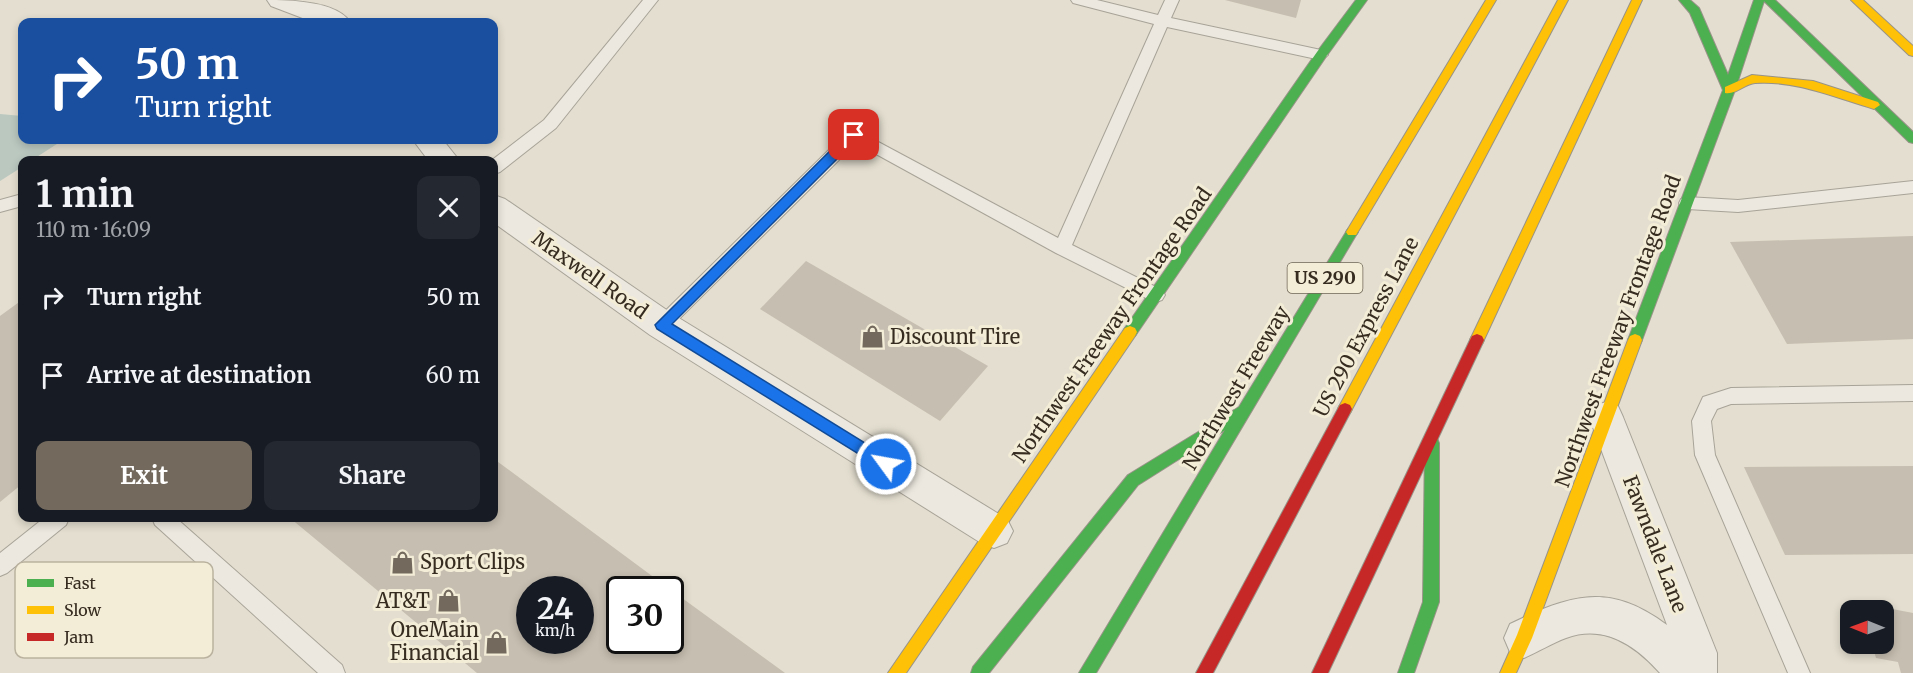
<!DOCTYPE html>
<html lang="en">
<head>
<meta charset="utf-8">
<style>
	:root { --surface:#171b24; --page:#242831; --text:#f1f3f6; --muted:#9ea1a6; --accent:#736a5d }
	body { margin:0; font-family:Merriweather,serif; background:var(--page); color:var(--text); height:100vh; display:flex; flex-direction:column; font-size:22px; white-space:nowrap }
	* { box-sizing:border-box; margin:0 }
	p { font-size:20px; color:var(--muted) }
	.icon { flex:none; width:33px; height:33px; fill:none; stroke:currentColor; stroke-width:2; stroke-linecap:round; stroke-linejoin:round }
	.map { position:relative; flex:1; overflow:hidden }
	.side { position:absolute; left:18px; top:156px; width:480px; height:366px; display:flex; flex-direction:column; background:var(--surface); border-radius:12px; box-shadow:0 3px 9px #0003 }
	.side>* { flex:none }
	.banner { position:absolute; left:18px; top:18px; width:480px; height:126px; border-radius:12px; box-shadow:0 3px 9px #0003; background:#1a4fa0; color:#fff; overflow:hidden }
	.needle { width:39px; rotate:271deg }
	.controls { position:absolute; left:1840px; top:600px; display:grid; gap:12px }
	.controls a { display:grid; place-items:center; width:54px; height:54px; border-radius:12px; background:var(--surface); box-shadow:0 3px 9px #0003; font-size:30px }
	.speed { position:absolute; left:516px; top:576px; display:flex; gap:12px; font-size:30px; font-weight:700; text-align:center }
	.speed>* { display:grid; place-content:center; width:78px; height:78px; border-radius:50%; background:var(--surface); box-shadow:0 3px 9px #0003; line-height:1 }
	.speed small { font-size:15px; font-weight:400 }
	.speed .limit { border:3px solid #111; border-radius:9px; background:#fff; color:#111 }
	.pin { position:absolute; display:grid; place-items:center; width:51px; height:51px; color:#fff; margin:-26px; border-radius:12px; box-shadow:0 3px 9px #0006 }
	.me { position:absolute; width:66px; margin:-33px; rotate:302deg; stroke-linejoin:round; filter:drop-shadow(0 0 4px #0008) }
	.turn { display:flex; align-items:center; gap:21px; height:126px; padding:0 18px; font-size:27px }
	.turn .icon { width:78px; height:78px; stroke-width:2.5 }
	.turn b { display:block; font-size:42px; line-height:51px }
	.round { display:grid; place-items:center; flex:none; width:63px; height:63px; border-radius:12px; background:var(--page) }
	.summary { display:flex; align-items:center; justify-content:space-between; height:102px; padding:0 18px }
	h1 { font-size:36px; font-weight:700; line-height:45px }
	.button { display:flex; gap:12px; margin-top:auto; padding:12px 18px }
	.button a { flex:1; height:69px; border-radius:12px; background:var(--accent); color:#fff; font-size:24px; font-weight:700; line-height:69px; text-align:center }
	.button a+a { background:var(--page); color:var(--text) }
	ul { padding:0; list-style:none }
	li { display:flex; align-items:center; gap:18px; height:78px; padding:0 18px }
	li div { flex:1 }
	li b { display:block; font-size:22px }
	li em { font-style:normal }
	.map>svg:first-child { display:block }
	.water { fill:#bac8c0 }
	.building { fill:#c6beb0; fill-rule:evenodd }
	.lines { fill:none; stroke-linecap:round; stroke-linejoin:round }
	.lane-casing { stroke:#a8a398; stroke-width:2 }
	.street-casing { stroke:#a8a398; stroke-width:2 }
	.fast-casing { stroke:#989388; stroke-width:2 }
	.slow-casing { stroke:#989388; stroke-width:2 }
	.jam-casing { stroke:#989388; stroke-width:2 }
	.lane { fill:#ece8df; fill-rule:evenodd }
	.street { fill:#ece8df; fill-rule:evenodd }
	.fast { fill:#4caf50; fill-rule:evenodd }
	.slow { fill:#ffc107; fill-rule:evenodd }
	.jam { fill:#c62828; fill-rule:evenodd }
	.route { fill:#1a73e8; stroke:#114b97; stroke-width:1.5 }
	.labels { text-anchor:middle; stroke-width:6; stroke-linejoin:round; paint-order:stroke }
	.shield { fill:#f3ecd6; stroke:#6f6657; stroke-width:1.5 }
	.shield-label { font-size:18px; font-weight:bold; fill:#362c20 }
	.street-label { font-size:20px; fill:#362c20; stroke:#f3ecd6 }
	.poi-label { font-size:20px; fill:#362c20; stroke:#f3ecd6; text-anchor:start }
	.key { fill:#f3ecd6; stroke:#bab29f; stroke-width:1.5 }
	.key-label { font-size:16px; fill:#362c20 }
</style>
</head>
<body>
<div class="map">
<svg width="1913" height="673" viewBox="0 0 1913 673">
	<rect width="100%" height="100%" fill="#e3decf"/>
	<polygon class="water" points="0,114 22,116 22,140 57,140 60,142 32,160 22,160 22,167 0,181"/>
	<g class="building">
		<polygon points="1225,0 1301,0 1296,18"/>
		<polygon points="1913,236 1913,339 1787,344 1730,242"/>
		<polygon points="806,261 988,366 940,421 760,309"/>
		<polygon points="22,300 22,484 0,502 0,316"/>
		<path d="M494,459L671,590L785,673H477L290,518H494ZM530,590H580V640H530ZM620,590H670V640H620Z"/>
		<polygon points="1913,466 1913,554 1785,555 1744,467"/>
		<polygon points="1861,603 1913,613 1913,673 1901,673 1898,662 1876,658 1872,644 1884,644 1884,610 1863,610"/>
	</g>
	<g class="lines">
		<defs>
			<g id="lane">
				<polygon points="643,0 658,0 556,128 500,172 494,174 492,160 544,120"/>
				<polygon points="1071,0 1097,0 1158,15 1165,0 1179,0 1171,18 1321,50 1328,55 1321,60 1167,27 1072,245 1162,290 1165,295 1162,300 1156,302 1150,300 1056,253 856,143 668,330 662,332 656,330 653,325 656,320 848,131 854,129 1058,238 1154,24 1073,3"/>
				<polygon points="1913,181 1913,193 1738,212 1687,209 1681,207 1679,203 1681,199 1687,197 1738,200"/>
				<polygon points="22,194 22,206 0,212 0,200"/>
				<polygon points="1913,385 1913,401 1731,404 1717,409 1711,421 1715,455 1810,673 1788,673 1695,455 1692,421 1703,397 1731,388"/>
				<polygon points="44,518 69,518 66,525 7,573 0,576 0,553"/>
				<polygon points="152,518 176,518 342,665 345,673 318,673 155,525"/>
			</g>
			<g id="street">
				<path d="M267,0C289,0 337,1 350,22H313L271,6Z"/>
				<polygon points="413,140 443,140 459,160 428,160"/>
				<polygon points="494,195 505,199 674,315 1007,519 1013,531 1007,543 994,548 981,543 650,335 494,223"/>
				<path d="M1606,402L1618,406L1623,417L1717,653V673H1660C1635,645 1604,624 1566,638C1552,643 1538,652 1524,658L1510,652L1504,638L1510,624C1570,595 1608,581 1667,625L1589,417L1594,406Z"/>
			</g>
			<g id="fast">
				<polygon points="1356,0 1367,0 1325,58 1135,336 1125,336 1123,332 1125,328 1317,52"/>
				<polygon points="1679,0 1690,0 1699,8 1728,75 1754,0 1775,0 1913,132 1913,143 1909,142 1764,1 1735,90 1642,340 1640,344 1630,344 1628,340 1723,90 1690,13"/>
				<polygon points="1352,227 1358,232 1356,235 1096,673 1079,673 1225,430 1138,485 989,673 971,673 973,667 1128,475 1239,407 1348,229"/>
				<polygon points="1432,437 1437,438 1439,443 1439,602 1414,673 1398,673 1423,602 1425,443 1427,438"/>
			</g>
			<g id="slow">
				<polygon points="1486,0 1496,0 1356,235 1348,235 1346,232 1348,229"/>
				<polygon points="1558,0 1568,0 1350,413 1345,415 1340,413 1338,409 1340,405"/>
				<polygon points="1632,0 1642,0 1482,344 1472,344 1470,340"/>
				<polygon points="1851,0 1863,0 1913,46 1913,56 1909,55"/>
				<path d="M1752,75L1813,81L1878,102L1880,105L1874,109C1836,98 1796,80 1755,83C1744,84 1736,95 1725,93V87Z"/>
				<polygon points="1130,326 1135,328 1137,332 1135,336 906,673 888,673 1125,328"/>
				<polygon points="1635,334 1640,336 1642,340 1532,638 1516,673 1500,673 1517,635 1628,340 1630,336"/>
			</g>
			<g id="jam">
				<polygon points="1477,334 1482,336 1484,340 1328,673 1312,673 1470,340 1472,336"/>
				<polygon points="1345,403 1350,405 1352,409 1350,413 1213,673 1196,673 1340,405"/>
			</g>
		</defs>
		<use href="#lane" class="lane-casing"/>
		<use href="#street" class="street-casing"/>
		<use href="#fast" class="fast-casing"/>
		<use href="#slow" class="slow-casing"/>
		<use href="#jam" class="jam-casing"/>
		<use href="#lane" class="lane"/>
		<use href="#street" class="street"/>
		<use href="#fast" class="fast"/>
		<use href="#slow" class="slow"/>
		<use href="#jam" class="jam"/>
	</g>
	<polygon class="route" points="854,130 860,135 858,138 672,324 891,459 894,464 891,469 886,471 657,329 655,325 850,131"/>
	<defs>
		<symbol id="shop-bare" viewBox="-9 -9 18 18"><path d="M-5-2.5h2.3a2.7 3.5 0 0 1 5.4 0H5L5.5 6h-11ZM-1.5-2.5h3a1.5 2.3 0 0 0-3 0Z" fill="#736a5d" stroke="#f3ecd6" stroke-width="2.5" paint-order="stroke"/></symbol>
	</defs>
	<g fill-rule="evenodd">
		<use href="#shop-bare" x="856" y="320" width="33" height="33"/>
		<use href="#shop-bare" x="386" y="546" width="33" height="33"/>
		<use href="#shop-bare" x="432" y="584" width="33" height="33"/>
		<use href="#shop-bare" x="480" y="626" width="33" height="33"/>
	</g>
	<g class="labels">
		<rect class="shield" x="1287.5" y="263" width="75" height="30" rx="4.5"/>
		<g class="shield-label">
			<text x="1325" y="284">US 290</text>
		</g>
		<g class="street-label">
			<text transform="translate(590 275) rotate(35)" y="7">Maxwell Road</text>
			<text transform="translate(1112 325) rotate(-55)" y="7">Northwest Freeway Frontage Road</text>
			<text transform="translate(1366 327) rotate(-62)" y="7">US 290 Express Lane</text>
			<text transform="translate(1618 331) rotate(-70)" y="7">Northwest Freeway Frontage Road</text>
			<text transform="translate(1236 388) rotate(-59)" y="7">Northwest Freeway</text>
			<text transform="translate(1655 544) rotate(69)" y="7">Fawndale Lane</text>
		</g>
		<g class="poi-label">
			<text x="890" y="344">Discount Tire</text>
			<text x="420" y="569">Sport Clips</text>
			<text x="430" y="608" text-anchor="end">AT&amp;T</text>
			<text x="479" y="637" text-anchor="end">OneMain<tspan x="479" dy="23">Financial</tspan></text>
		</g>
	</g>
	<rect x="15" y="562" width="198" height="96" rx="9" class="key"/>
	<rect x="27" y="579" width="27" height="8" fill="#4caf50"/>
	<rect x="27" y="606" width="27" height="8" fill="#ffc107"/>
	<rect x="27" y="633" width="27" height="8" fill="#c62828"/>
	<g class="key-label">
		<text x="64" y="589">Fast</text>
		<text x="64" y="616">Slow</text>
		<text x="64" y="643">Jam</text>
	</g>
</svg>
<div class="controls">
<a><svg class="needle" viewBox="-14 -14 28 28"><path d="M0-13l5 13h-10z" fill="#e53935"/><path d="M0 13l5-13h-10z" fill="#9ea1a6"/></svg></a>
</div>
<div class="speed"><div>24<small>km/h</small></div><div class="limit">30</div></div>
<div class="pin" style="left:854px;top:135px;background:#d93025"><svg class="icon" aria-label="arrive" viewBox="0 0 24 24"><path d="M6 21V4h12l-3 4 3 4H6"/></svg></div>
<svg class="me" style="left:886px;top:464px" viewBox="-20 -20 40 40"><circle r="17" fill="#1a73e8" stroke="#fff" stroke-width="3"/><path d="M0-11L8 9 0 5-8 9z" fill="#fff"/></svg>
<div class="banner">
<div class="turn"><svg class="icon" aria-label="right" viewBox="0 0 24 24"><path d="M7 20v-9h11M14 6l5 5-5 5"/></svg><div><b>50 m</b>Turn right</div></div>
</div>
<section class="side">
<div class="summary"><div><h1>1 min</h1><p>110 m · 16:09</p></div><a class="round"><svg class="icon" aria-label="close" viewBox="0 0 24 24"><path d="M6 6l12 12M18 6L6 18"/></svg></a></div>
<ul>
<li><svg class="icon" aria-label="right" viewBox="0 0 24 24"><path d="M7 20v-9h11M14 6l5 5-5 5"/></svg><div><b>Turn right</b></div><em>50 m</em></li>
<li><svg class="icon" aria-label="arrive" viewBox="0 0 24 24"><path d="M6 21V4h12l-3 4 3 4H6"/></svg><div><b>Arrive at destination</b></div><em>60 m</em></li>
</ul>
<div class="button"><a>Exit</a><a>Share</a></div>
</section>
</div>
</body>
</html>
